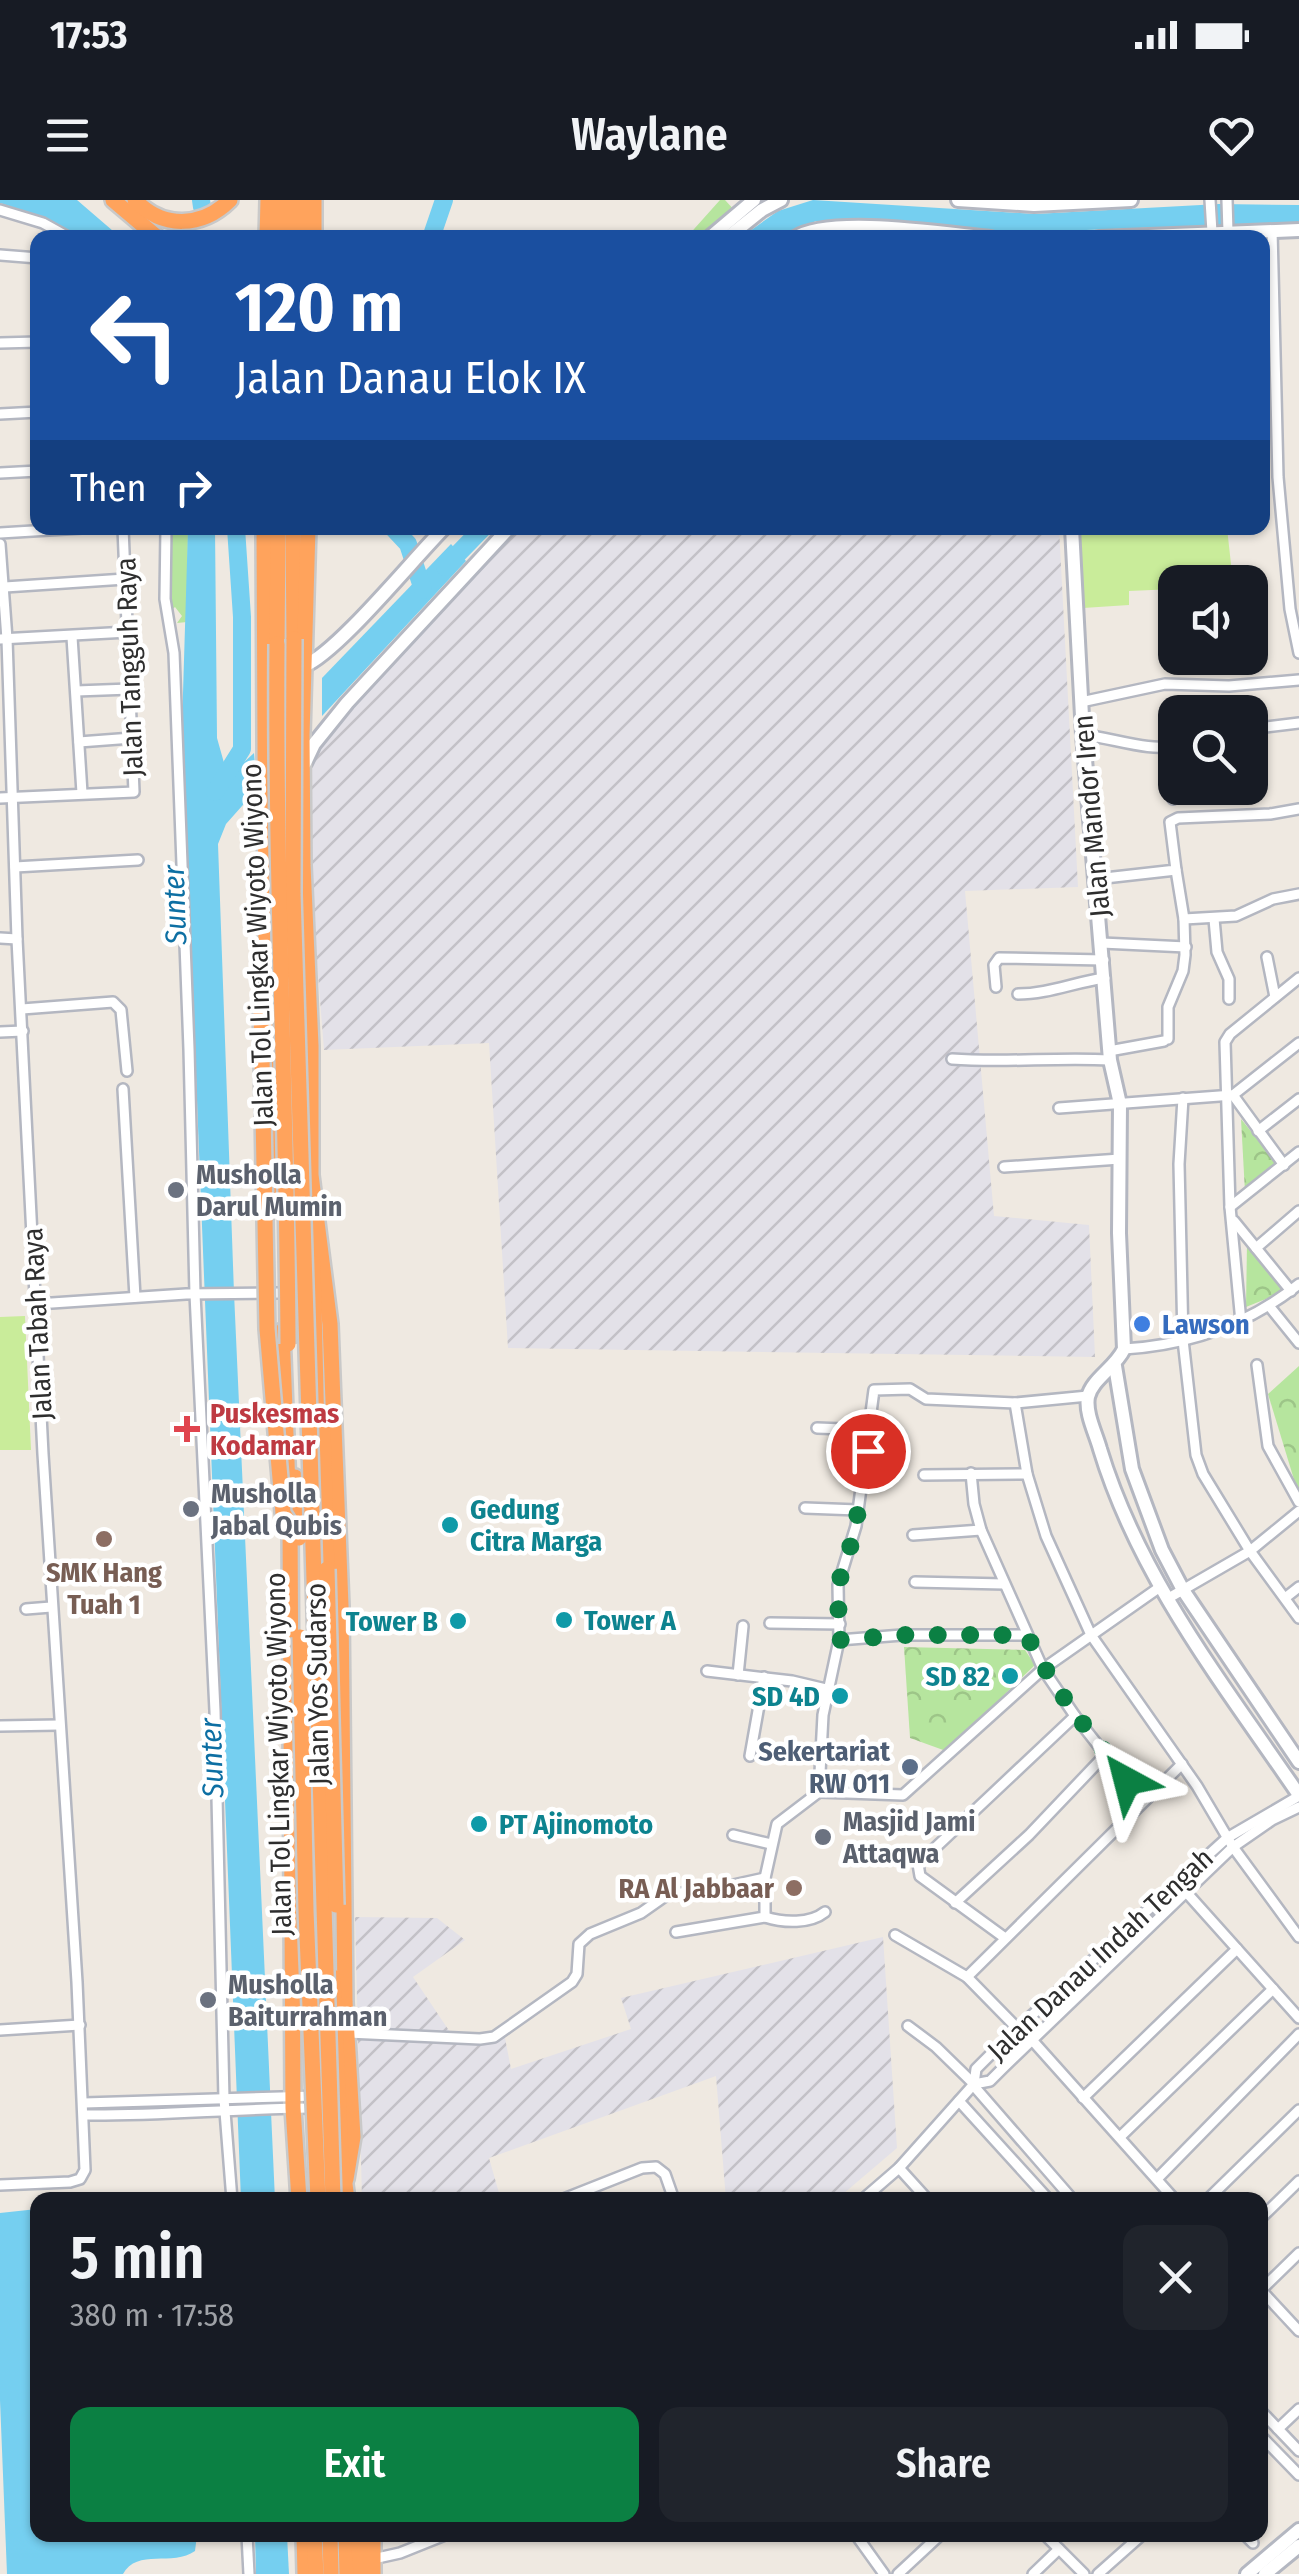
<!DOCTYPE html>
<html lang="en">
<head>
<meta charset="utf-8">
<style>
	:root { --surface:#171b24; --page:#20242c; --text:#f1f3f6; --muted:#9ea1a6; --accent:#0b8043 }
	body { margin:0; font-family:"Fira Sans Condensed",sans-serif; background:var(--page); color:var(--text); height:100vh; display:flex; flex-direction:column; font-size:38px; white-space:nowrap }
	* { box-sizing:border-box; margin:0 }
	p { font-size:32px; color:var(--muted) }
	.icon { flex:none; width:55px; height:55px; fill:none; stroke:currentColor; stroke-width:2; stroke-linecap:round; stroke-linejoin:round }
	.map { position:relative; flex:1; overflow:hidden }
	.side { position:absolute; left:30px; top:1992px; width:1238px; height:350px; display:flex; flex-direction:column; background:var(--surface); border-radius:20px; box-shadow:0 2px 8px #0004 }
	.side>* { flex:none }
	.guide { position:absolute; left:30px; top:30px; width:1240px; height:305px; border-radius:20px; box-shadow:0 2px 8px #0004; background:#1a4fa0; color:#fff; overflow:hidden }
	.fabs { position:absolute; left:1158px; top:365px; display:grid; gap:20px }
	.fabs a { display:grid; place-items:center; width:110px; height:110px; border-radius:20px; background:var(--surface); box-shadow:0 2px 8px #0004; font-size:50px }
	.pin { position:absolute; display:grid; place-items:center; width:85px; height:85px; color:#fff; margin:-42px; border:5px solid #fff; border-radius:50%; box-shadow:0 2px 10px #0007 }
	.me { position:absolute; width:110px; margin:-55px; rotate:322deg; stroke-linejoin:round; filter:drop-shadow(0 0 8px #0008) }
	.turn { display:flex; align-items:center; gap:35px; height:210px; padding:0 40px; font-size:45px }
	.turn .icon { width:130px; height:130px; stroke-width:2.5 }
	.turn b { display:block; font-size:70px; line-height:85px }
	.then { display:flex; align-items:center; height:95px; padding:0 40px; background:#0003; gap:20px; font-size:38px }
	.round { display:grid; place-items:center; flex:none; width:105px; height:105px; border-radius:20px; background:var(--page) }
	.headline { display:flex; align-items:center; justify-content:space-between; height:170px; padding:0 40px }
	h1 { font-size:60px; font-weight:600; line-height:75px }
	.primary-button { display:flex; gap:20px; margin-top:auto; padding:20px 40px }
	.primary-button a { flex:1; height:115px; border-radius:20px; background:var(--accent); color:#fff; font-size:40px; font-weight:600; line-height:115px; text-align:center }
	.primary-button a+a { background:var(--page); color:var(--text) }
	.status { display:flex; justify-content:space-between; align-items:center; height:70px; padding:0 50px; background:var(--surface); direction:ltr }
	.status svg { height:28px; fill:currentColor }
	header { display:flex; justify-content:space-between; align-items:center; height:130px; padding:0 40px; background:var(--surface); font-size:45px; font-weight:600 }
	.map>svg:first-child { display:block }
	.industrial { fill:url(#industrial-furrows) }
	.grass { fill:#b6e59e }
	.park { fill:url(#park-crowns) }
	.pitch { fill:#c9ec9a }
	.water { fill:#75cff0 }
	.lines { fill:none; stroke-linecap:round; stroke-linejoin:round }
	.river { stroke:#75cff0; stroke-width:18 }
	.street-casing { stroke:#b4b7c1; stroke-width:14 }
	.secondary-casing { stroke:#b4b7c1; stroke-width:18 }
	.highway-casing { stroke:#c9c9c9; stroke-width:20 }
	.street { stroke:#fff; stroke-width:9 }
	.secondary { stroke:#fff; stroke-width:12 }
	.highway { stroke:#ffa35c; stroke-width:15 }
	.highway-bridge-casing { stroke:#c9c9c9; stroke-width:20; stroke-linecap:butt }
	.highway-bridge { stroke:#ffa35c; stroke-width:15 }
	.route { stroke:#0b8043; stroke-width:18; stroke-dasharray:0 32.4 }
	.worship-dot { fill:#6b7280; stroke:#fff; stroke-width:4 }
	.shop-dot { fill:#3f7fe0; stroke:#fff; stroke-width:4 }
	.health-dot { fill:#e0444e; stroke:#fff; stroke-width:4 }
	.culture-dot { fill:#0f9aa8; stroke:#fff; stroke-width:4 }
	.education-dot { fill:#8d6e63; stroke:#fff; stroke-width:4 }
	.service-dot { fill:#5c6f8a; stroke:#fff; stroke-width:4 }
	.labels { text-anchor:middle; stroke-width:9; stroke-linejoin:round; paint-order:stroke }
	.street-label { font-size:28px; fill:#2e2e2e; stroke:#fff }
	.worship-label { font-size:28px; font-weight:bold; fill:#5b616d; stroke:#fff; text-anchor:start }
	.shop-label { font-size:28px; font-weight:bold; fill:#366cbe; stroke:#fff; text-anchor:start }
	.health-label { font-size:28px; font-weight:bold; fill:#be3a42; stroke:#fff; text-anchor:start }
	.culture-label { font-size:28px; font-weight:bold; fill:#0d838f; stroke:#fff; text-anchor:start }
	.education-label { font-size:28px; font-weight:bold; fill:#785e54; stroke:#fff }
	.service-label { font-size:28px; font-weight:bold; fill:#4e5e75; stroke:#fff; text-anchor:end }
	.water-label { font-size:30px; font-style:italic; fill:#0d6fa3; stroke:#fff }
</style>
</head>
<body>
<div class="status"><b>17:53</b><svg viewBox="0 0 49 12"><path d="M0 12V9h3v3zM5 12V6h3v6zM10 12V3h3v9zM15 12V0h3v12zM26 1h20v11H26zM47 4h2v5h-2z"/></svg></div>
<header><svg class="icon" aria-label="menu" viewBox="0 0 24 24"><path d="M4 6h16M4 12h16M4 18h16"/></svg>Waylane<svg class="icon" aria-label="heart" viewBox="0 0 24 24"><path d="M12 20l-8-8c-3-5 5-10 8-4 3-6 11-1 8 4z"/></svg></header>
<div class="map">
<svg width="1299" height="2374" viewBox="0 0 1299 2374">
	<defs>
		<pattern id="industrial-furrows" width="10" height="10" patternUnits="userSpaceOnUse" patternTransform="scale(2.5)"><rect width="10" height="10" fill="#e3e1e8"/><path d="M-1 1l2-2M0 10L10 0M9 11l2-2" fill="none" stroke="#c3c1c7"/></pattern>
		<pattern id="park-crowns" width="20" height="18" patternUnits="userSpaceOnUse" patternTransform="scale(2.5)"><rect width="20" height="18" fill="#b6e59e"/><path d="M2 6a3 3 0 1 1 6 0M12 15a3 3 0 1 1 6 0" fill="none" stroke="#9dc588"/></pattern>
	</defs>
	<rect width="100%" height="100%" fill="#efe9e1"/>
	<g class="industrial">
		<polygon points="509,328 1059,328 1078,687 965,691 994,1016 1089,1025 1095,1157 508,1148 489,843 324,850 302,572 314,544"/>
		<polygon points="355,1717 437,1718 465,1740 413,1777 454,1838 504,1833 511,1869 631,1829 621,1798 883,1737 897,1948 836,2000 726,2000 716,1876 489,1958 501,2000 362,2000"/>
	</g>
	<g class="grass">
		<polygon points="720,0 725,0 737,13 755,0 781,0 727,37 686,38"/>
		<polygon points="166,328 188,328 187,422 177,423 182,416 175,407 167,414"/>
	</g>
	<g class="park">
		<polygon points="1241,919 1278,965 1245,992"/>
		<polygon points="1247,1043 1286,1091 1246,1107"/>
		<polygon points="1299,1166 1299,1296 1268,1194"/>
		<polygon points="904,1447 1025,1450 1035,1465 946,1551 910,1538"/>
	</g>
	<g class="pitch">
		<polygon points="1078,328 1227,328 1233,382 1175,382 1175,389 1129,391 1129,405 1083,408"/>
		<polygon points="25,1116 31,1250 0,1250 0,1117"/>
	</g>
	<g class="water">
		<polygon points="0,0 77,0 120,37 79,37 45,18 0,3"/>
		<polygon points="813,0 1035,14 1219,4 1299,5 1299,22 1033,32 816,21 782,37 740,38 778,11"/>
		<polygon points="188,328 215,328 217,538 228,577 254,553 257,589 226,624 218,644 234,1093 275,2000 241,2000 182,526"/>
		<polygon points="451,344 466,361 322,516 322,478"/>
		<path d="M37,2009L38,2335H197L195,2351C173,2367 137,2348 123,2374H7L0,2200V2013Z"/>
		<polygon points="255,2335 287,2335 289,2374 256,2374"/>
	</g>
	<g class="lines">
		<g class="river">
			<polyline points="201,0 202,7"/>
			<polyline points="431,38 444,0"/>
			<polyline points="393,328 408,344 423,390"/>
			<polyline points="445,367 483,328"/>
			<polyline points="215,592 242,549 242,417 236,328"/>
		</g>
		<defs>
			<g id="street">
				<polyline points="1210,0 1212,32"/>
				<polyline points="1227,0 1228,32"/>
				<polyline points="0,10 43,23 70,38"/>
				<polyline points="1272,30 1278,277 1290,409 1299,453"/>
				<polyline points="0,55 38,58"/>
				<polyline points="0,143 38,142"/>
				<polyline points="0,214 38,212"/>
				<polyline points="0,273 38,271"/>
				<polyline points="166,328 165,399 174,453 189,849 195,1094 215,1511 224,1899 232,2000"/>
				<polyline points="0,333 82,328"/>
				<polyline points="0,344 7,439 17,739 43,1254 77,1782 85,1970 80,1979 70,1982 0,1985"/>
				<polyline points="5,387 125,379"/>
				<polyline points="72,437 82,593"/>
				<polyline points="0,439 128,432"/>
				<polyline points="76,491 130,489"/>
				<polyline points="1081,502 1165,484 1229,486 1299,480"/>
				<polyline points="1250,529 1299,523"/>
				<path d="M1083,535C1110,537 1152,553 1175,545"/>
				<polyline points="79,542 132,538"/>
				<polyline points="1170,547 1173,599"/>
				<polyline points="0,598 134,592 123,328"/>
				<polyline points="15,667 138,660"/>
				<polyline points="1096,679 1176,670 1170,622 1178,618 1270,614 1299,609"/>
				<polyline points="1184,719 1236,716 1273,699 1299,694"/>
				<polyline points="1214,719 1217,752 1229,779 1229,799"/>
				<polyline points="0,738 17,739"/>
				<polyline points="1102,743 1186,747"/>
				<polyline points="1267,757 1275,797"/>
				<polyline points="996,787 994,765 999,758 1104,760"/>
				<path d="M1018,794C1048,794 1075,782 1105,778"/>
				<polyline points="22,809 113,802 121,810 127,871"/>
				<polyline points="0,832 23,831"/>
				<polyline points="1168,839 1168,807 1183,771 1185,755 1184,719 1176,670"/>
				<polyline points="1109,851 1164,841"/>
				<path d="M952,859C1005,863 1056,857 1110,860"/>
				<polyline points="123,889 135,1097"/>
				<polyline points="1233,895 1299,843"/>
				<polyline points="1183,898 1179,964 1183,1140 1196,1255 1203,1274 1250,1351 1299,1418"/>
				<polyline points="1059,908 1233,895 1284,965"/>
				<polyline points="1258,931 1299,899"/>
				<polyline points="1004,967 1120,959"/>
				<polyline points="1230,1007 1299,952"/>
				<polyline points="1234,1021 1291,1091"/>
				<polyline points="1256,1048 1299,1011"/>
				<polyline points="37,1104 186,1094 280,1093"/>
				<polyline points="1270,1107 1299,1143"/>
				<polyline points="1241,1122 1230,1007 1225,842 1230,834 1299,778"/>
				<path d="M1124,1149C1189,1145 1249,1124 1299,1084"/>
				<polyline points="1257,1165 1268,1246 1299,1302"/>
				<polyline points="1015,1203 1027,1274 1046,1336 1091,1435 1197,1586 1233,1647 1299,1737"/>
				<polyline points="817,1228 870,1230"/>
				<polyline points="971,1273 974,1304 981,1330 1043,1469 1075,1516 1142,1601"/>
				<polyline points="924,1275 1027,1274"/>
				<polyline points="805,1308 858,1310"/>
				<polyline points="913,1335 981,1330"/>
				<polyline points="915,1382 1004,1384"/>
				<polyline points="1285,1398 1299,1387"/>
				<polyline points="1167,1399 1250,1351 1299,1311"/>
				<polyline points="26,1409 51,1407"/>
				<polyline points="770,1423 840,1424"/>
				<polyline points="839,1440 902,1435 1027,1435"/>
				<polyline points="707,1471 792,1481 830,1490"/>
				<polyline points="738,1475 743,1426"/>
				<polyline points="0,1526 59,1525"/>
				<polyline points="750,1556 764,1477"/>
				<polyline points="819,1592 823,1515 839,1440 838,1385 856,1326 874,1190 910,1189 926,1199 1015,1203 1088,1196"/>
				<polyline points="819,1592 903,1595 1043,1469 1160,1387"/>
				<polyline points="733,1635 771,1644"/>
				<polyline points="1186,1692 1299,1818"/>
				<polyline points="955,1703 1029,1635 1106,1554"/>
				<path d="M765,1717C784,1723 810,1724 825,1712"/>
				<polyline points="676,1732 765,1717 765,1678 777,1624 819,1592"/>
				<polyline points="895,1735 967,1777 1017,1828"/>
				<polyline points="1005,1738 920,1676 918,1664 1075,1516"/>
				<polyline points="967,1777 1182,1564"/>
				<polyline points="908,1826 936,1847 974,1884"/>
				<polyline points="0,1830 80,1825"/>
				<polyline points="348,1833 480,1839 494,1837 572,1782 577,1774 579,1744 590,1734 641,1713 668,1694 706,1691 765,1678"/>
				<polyline points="1032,1840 1175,2000"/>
				<polyline points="974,1884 976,1869 1008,1837 1227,1638 1299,1596"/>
				<polyline points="974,1884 990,1881 1002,1869 1233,1647 1272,1620 1299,1607"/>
				<polyline points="973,1885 1073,2000"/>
				<polyline points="1083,1898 1237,1749"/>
				<polyline points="959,1901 1049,2000"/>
				<polyline points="84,1903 316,1896"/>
				<path d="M84,1915C162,1916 238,1908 316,1908"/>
				<polyline points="1120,1937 1273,1789"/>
				<polyline points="899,1968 928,2000"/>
				<polyline points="1157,1979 1299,1834"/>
				<polyline points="508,2000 511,2000"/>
				<polyline points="561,2000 642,1968 656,1967 665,1974 672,1994"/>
				<polyline points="862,2000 899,1968 974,1884"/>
				<polyline points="1207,2000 1299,1910"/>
				<polyline points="1260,2019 1299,1981"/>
				<polyline points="1260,2089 1299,2131"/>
				<polyline points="1261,2090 1299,2053"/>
				<polyline points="1260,2210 1299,2251"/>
				<polyline points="1278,2229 1299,2209"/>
				<polyline points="1260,2235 1299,2275"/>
				<polyline points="247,2335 249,2374"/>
				<polyline points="856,2335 884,2374"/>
				<polyline points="1045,2335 1084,2374"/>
				<polyline points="1245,2335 1253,2343"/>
				<polyline points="373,2359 400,2353 445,2335"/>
				<polyline points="898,2374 940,2335"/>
				<polyline points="1033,2374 1059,2349"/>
				<polyline points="1098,2374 1142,2335"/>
			</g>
			<g id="secondary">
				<polyline points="958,0 1034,5 1131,0"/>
				<polyline points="709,38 754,0"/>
				<polyline points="727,38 762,10 781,0"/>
				<path d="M795,38C830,15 947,34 991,38"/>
				<polyline points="1099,38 1299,30"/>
				<path d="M1072,328L1083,535L1110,860L1120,904L1119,1033L1124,1149C1115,1168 1092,1179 1088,1197C1085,1213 1096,1234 1100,1249C1139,1378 1224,1485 1299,1595"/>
				<path d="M304,466C338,452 413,359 444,328"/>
				<polyline points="305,563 314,544 347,503 509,328"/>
				<polyline points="1115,1166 1132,1269 1162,1350 1183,1390 1299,1562"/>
				<polyline points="1247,2374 1299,2330"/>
				<polyline points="1265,2374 1299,2346"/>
			</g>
			<g id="highway">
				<polyline points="113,0 158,38"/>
				<path d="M135,0C162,29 202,28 230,0"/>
				<polyline points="304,0 304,29"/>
				<polyline points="267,38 268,0"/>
				<polyline points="279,38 279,0"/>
				<polyline points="292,38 292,0"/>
				<polyline points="314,38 314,0"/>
				<polyline points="264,328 266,747 279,993"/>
				<polyline points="293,328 294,439"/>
				<polyline points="308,328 302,535 303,665 311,846 311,975 330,1124 341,1406 345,1802 353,1937 346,1979"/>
				<polyline points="277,444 278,328"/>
				<polyline points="313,1063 317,1235"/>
				<polyline points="282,1131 288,1288"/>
				<polyline points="323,1226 327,1369"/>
				<polyline points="295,1277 299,1334"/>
				<polyline points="290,1321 293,1908 299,2000"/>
				<polyline points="333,1777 341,1953 347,2000"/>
				<polyline points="304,2335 305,2374"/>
				<polyline points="314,2335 316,2374"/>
				<polyline points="330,2335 331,2374"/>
				<polyline points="346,2335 347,2374"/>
				<polyline points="358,2335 361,2374"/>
				<polyline points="373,2335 373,2374"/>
			</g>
		</defs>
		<use href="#street" class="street-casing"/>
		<use href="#secondary" class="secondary-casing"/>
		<use href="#highway" class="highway-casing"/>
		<use href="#street" class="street"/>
		<use href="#secondary" class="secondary"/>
		<use href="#highway" class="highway"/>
		<defs>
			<g id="highway-bridge">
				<polyline points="294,439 293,694 333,2000"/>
				<path d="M277,444C275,677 287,910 288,1144"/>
				<polyline points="261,805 267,1129 283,1313 299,1338"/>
				<polyline points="327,1369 336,1705"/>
				<polyline points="300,1437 306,1711 318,2000"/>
			</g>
		</defs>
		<use href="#highway-bridge" class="highway-bridge-casing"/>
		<use href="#highway-bridge" class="highway-bridge"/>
	</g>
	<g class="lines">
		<path class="route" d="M868,1251L854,1335L838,1385L839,1440L902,1435H1027C1053,1490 1091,1533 1127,1581"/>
	</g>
	<g class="worship-dot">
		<circle cx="176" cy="990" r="10"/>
		<circle cx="191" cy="1309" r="10"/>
		<circle cx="823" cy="1637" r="10"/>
		<circle cx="208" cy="1800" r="10"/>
	</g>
	<circle class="shop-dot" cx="1142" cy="1124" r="10"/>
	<path class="health-dot" d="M182 1214h10v10h10v10h-10v10h-10v-10h-10v-10h10z"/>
	<g class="culture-dot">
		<circle cx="450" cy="1325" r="10"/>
		<circle cx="564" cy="1420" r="10"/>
		<circle cx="458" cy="1421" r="10"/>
		<circle cx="1010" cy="1476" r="10"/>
		<circle cx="840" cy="1496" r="10"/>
		<circle cx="479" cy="1624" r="10"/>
	</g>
	<g class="education-dot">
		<circle cx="104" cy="1339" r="10"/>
		<circle cx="794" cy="1688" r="10"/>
	</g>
	<circle class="service-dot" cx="910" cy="1567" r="10"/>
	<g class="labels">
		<g class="street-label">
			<text transform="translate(129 467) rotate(-92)" y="10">Jalan Tangguh Raya</text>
			<text transform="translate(1091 616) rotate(-95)" y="10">Jalan Mandor Iren</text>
			<text transform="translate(257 745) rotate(-92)" y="10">Jalan Tol Lingkar Wiyoto Wiyono</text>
			<text transform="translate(37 1124) rotate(-93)" y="10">Jalan Tabah Raya</text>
			<text transform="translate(317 1484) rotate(-91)" y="10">Jalan Yos Sudarso</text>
			<text transform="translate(278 1554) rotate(-91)" y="10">Jalan Tol Lingkar Wiyoto Wiyono</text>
			<text transform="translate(1100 1754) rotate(-43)" y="10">Jalan Danau Indah Tengah</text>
		</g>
		<g class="worship-label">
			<text x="196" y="984">Musholla<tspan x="196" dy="32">Darul Mumin</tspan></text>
			<text x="211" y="1303">Musholla<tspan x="211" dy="32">Jabal Qubis</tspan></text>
			<text x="843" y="1631">Masjid Jami<tspan x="843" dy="32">Attaqwa</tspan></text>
			<text x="228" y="1794">Musholla<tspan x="228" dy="32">Baiturrahman</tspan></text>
		</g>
		<g class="shop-label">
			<text x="1162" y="1134">Lawson</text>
		</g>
		<g class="health-label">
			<text x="210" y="1223">Puskesmas<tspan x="210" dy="32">Kodamar</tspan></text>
		</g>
		<g class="culture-label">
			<text x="470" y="1319">Gedung<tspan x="470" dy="32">Citra Marga</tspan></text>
			<text x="584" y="1430">Tower A</text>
			<text x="438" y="1431" text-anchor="end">Tower B</text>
			<text x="990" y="1486" text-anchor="end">SD 82</text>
			<text x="820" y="1506" text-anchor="end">SD 4D</text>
			<text x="499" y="1634">PT Ajinomoto</text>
		</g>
		<g class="education-label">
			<text x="104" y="1382">SMK Hang<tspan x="104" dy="32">Tuah 1</tspan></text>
			<text x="774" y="1698" text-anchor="end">RA Al Jabbaar</text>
		</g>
		<g class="service-label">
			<text x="890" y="1561">Sekertariat<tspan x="890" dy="32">RW 011</tspan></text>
		</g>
		<g class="water-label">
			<text transform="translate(175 705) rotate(-92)" y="10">Sunter</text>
			<text transform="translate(212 1558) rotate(-92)" y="10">Sunter</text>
		</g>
	</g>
</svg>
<div class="fabs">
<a><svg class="icon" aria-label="sound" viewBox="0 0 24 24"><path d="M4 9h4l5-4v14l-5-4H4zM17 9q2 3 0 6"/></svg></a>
<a><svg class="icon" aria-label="search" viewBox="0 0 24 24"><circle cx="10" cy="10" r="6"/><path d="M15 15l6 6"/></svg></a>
</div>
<div class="pin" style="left:868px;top:1251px;background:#d93025"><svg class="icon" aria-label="arrive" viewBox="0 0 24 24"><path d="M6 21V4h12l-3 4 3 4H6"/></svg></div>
<svg class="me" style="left:1127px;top:1581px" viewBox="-20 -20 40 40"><path d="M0-17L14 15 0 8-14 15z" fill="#0b8043" stroke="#fff" stroke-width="4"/></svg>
<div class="guide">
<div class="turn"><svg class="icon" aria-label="left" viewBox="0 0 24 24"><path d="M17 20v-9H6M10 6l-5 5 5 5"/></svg><div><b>120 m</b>Jalan Danau Elok IX</div></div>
<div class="then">Then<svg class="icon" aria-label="right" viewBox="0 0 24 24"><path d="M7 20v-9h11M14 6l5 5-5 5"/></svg></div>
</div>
<section class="side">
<div class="headline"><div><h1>5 min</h1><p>380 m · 17:58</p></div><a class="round"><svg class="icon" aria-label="close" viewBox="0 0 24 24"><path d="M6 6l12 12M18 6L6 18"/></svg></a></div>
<div class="primary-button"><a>Exit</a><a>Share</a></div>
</section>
</div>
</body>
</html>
